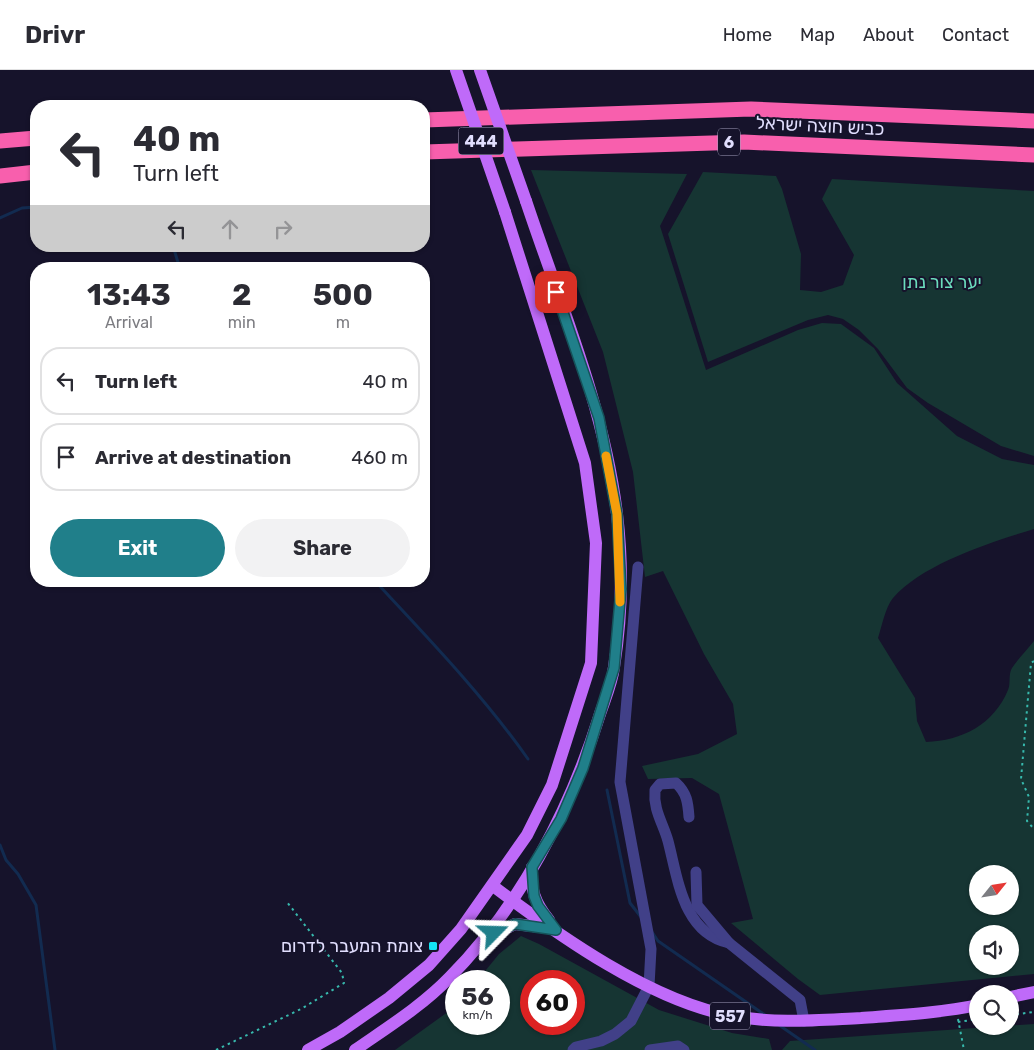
<!DOCTYPE html>
<html lang="en">
<head>
<meta charset="utf-8">
<style>
	:root { --surface:#fff; --page:#f2f2f3; --text:#2b2b33; --muted:#7c7c81; --line:#e1e1e2; --accent:#207f8a }
	body { margin:0; font-family:Rubik,"Noto Sans Hebrew",sans-serif; background:var(--page); color:var(--text); height:100vh; display:flex; flex-direction:column; font-size:19px; white-space:nowrap }
	* { box-sizing:border-box; margin:0 }
	p { font-size:16px; color:var(--muted) }
	.icon { flex:none; width:28px; height:28px; fill:none; stroke:currentColor; stroke-width:2; stroke-linecap:round; stroke-linejoin:round }
	.map { position:relative; flex:1; overflow:hidden }
	.sheet { position:absolute; left:30px; top:192px; width:400px; height:325px; display:flex; flex-direction:column; background:var(--surface); border-radius:20px; box-shadow:0 1px 4px #0004 }
	.sheet>* { flex:none }
	.guide { position:absolute; left:30px; top:30px; width:400px; height:152px; border-radius:20px; box-shadow:0 1px 4px #0004; background:#fff; color:var(--text); overflow:hidden }
	.needle { width:32px; rotate:60deg }
	.tools { position:absolute; left:969px; top:795px; display:grid; gap:10px }
	.tools a { display:grid; place-items:center; width:50px; height:50px; border-radius:50%; background:var(--surface); box-shadow:0 1px 4px #0004; font-size:25px }
	.speed { position:absolute; left:445px; top:900px; display:flex; gap:10px; font-size:25px; font-weight:700; text-align:center }
	.speed>* { display:grid; place-content:center; width:65px; height:65px; border-radius:50%; background:var(--surface); box-shadow:0 1px 4px #0004; line-height:1 }
	.speed small { font-size:12px; font-weight:400 }
	.speed .limit { border:8px solid #d22; background:#fff; color:#111 }
	.pin { position:absolute; display:grid; place-items:center; width:42px; height:42px; color:#fff; margin:-21px; border-radius:10px; box-shadow:0 2px 8px #0006 }
	.me { position:absolute; width:55px; margin:-28px; rotate:68deg; stroke-linejoin:round; filter:drop-shadow(0 0 4px #0008) }
	.turn { display:flex; align-items:center; gap:18px; height:105px; padding:0 20px; font-size:22px }
	.turn .icon { width:65px; height:65px; stroke-width:2.5 }
	.turn b { display:block; font-size:35px; line-height:42px }
	.lanes { display:flex; align-items:center; height:48px; padding:0 20px; background:#0003; justify-content:center; gap:25px; direction:ltr }
	.lanes .off { opacity:.35 }
	.eta { display:flex; justify-content:space-evenly; align-items:center; height:85px; text-align:center }
	.eta b { font-size:30px; font-weight:700; line-height:35px }
	.cta { display:flex; gap:10px; margin-top:auto; padding:10px 20px }
	.cta a { flex:1; height:58px; border-radius:30px; background:var(--accent); color:#fff; font-size:20px; font-weight:700; line-height:58px; text-align:center }
	.cta a+a { background:var(--page); color:var(--text) }
	ul { padding:0; list-style:none }
	li { display:flex; align-items:center; gap:15px; height:68px; margin:0 10px 8px; padding:0 10px; border:2px solid var(--line); border-radius:20px }
	li div { flex:1 }
	li b { display:block; font-size:19px }
	li em { font-style:normal }
	header { display:flex; align-items:center; gap:30px; box-sizing:border-box; height:70px; padding:0 25px; background:var(--surface); border-bottom:1px solid var(--line) }
	header strong { font-size:24px }
	nav { display:flex; gap:28px; margin-inline-start:auto; font-size:18px }
	.map>svg:first-child { display:block }
	.green { fill:#163533; fill-rule:evenodd }
	.lines { fill:none; stroke-linecap:round; stroke-linejoin:round }
	.stream { stroke:#122b50; stroke-width:3 }
	.path { stroke:#37b9ad; stroke-width:2; stroke-dasharray:2.5 4; stroke-linecap:butt }
	.minor { stroke:#414088; stroke-width:11 }
	.major { stroke:#bf6af9; stroke-width:12 }
	.highway { stroke:#f85fad; stroke-width:15 }
	.major-bridge { stroke:#bf6af9; stroke-width:12 }
	.route-casing { stroke:#15535a; stroke-width:12 }
	.route { stroke:#207f8a; stroke-width:9 }
	.slow { stroke:#f59e0b; stroke-width:9 }
	.poi-dot { fill:#13e5f5; stroke:#16132b; stroke-width:2 }
	.labels { text-anchor:middle; stroke-width:4; stroke-linejoin:round; paint-order:stroke }
	.shield { fill:#16132b; stroke:#a4a1bf; stroke-width:1 }
	.shield-label { font-size:16px; font-weight:bold; fill:#e1defe }
	.street-label { font-size:18px; fill:#e1defe; stroke:#16132b }
	.park-label { font-size:18px; fill:#6bdcbd; stroke:#16132b }
	.poi-label { font-size:18px; fill:#e1defe; stroke:#16132b; text-anchor:end }
</style>
</head>
<body>
<header>
<strong>Drivr</strong>
<nav><a>Home</a><a>Map</a><a>About</a><a>Contact</a></nav>
</header>
<div class="map">
<svg width="1034" height="980" viewBox="0 0 1034 980">
	<rect width="100%" height="100%" fill="#16132b"/>
	<g class="green">
		<path d="M531,100L687,104L660,156L706,300L798,260L822,253L841,254L874,278L897,313L957,366L1002,389L1034,395V459C991,472 922,494 893,528C885,538 882,556 878,568L915,628L917,651L926,672C962,671 994,654 1008,620C1011,614 1008,604 1012,598C1018,589 1027,580 1034,571V904L820,925L798,909L731,853L753,849L719,724L692,708L648,709L642,696L698,684L737,664L733,634L704,584L663,501L645,507L633,402L603,282ZM978,804H1010V836H978ZM978,864H1010V896H978Z"/>
		<polygon points="703,102 776,106 782,119 801,184 800,220 821,222 843,215 854,185 822,129 832,109 1034,121 1034,386 1001,376 928,333 907,318 878,279 859,260 843,249 828,245 808,250 708,292 668,164"/>
		<path d="M521,866L539,874L659,940L732,963L769,969L772,980H395L456,936V954H499V911H477L499,884ZM531,911H574V954H531Z"/>
		<polygon points="1034,954 1034,980 782,980 790,971"/>
	</g>
	<g class="lines">
		<g class="stream">
			<polyline points="0,148 22,138 36,137"/>
			<polyline points="173,176 180,199"/>
			<path d="M375,511C428,568 483,625 528,689"/>
			<polyline points="607,720 630,833 641,847"/>
			<polyline points="0,775 6,790 18,804 36,835 55,980"/>
			<polyline points="652,862 658,871 765,945"/>
			<polyline points="779,955 815,980"/>
		</g>
		<g class="path">
			<polyline points="1034,591 1031,593 1021,709 1029,727 1027,751 1034,759"/>
			<polyline points="1010,945 1034,942"/>
			<polyline points="958,949 964,980"/>
			<polyline points="958,952 978,949"/>
			<polyline points="216,980 301,939 344,913 342,903 287,832"/>
		</g>
		<g class="minor">
			<path d="M689,747C688,733 687,723 676,713L660,714L655,720C653,740 663,753 668,771C678,809 683,863 729,873"/>
			<polyline points="696,802 697,835 729,873 800,930 804,951"/>
			<polyline points="573,980 576,977 601,971 615,964 631,951 649,916 651,879 620,712 638,497"/>
			<polyline points="650,980 678,976 684,980"/>
		</g>
		<g class="major">
			<path d="M532,797C530,819 535,833 549,850"/>
			<path d="M493,816C558,865 652,932 733,946C776,954 818,950 861,948C900,945 940,943 978,935"/>
			<polyline points="488,867 515,854 549,858"/>
			<polyline points="1010,927 1034,922"/>
			<polyline points="308,980 340,962 389,928 429,895 461,859 527,765 552,715 591,593 596,473 585,393 505,142"/>
			<path d="M355,980C388,957 422,936 450,907C520,836 569,742 599,647C604,631 612,614 614,597C622,547 623,494 617,444C604,336 560,233 526,131"/>
		</g>
		<g class="highway">
			<polyline points="424,50 751,39 1034,51"/>
			<polyline points="0,71 36,68"/>
			<polyline points="424,82 744,72 1034,85"/>
			<polyline points="0,106 36,102"/>
		</g>
		<g class="major-bridge">
			<polyline points="456,0 505,142"/>
			<polyline points="480,0 526,131"/>
		</g>
	</g>
	<g class="lines">
		<defs>
			<polyline id="route" points="494,863 515,854 556,860 538,836 534,826 532,797 561,749 583,698 614,598 621,519 617,444 599,348 556,222"/>
		</defs>
		<use href="#route" class="route-casing"/>
		<use href="#route" class="route"/>
		<polyline class="slow" points="606,386 617,444 620,532"/>
	</g>
	<rect class="poi-dot" x="428" y="871" width="10" height="10" rx="2.5"/>
	<g class="labels">
		<g class="shield">
			<rect x="458.5" y="57.5" width="45" height="27" rx="4"/>
			<rect x="718" y="58.5" width="22" height="27" rx="4"/>
			<rect x="710" y="932.5" width="40" height="27" rx="4"/>
		</g>
		<g class="shield-label">
			<text x="481" y="77">444</text>
			<text x="729" y="78">6</text>
			<text x="730" y="952">557</text>
		</g>
		<g class="street-label">
			<text transform="translate(820 56) rotate(3)" y="6">כביש חוצה ישראל</text>
		</g>
		<g class="park-label">
			<text x="942" y="218">יער צור נתן</text>
		</g>
		<g class="poi-label">
			<text x="423" y="882">צומת המעבר לדרום</text>
		</g>
	</g>
</svg>
<div class="tools">
<a><svg class="needle" viewBox="-14 -14 28 28"><path d="M0-13l5 13h-10z" fill="#e53935"/><path d="M0 13l5-13h-10z" fill="#7c7c81"/></svg></a>
<a><svg class="icon" aria-label="sound" viewBox="0 0 24 24"><path d="M4 9h4l5-4v14l-5-4H4zM17 9q2 3 0 6"/></svg></a>
<a><svg class="icon" aria-label="search" viewBox="0 0 24 24"><circle cx="10" cy="10" r="6"/><path d="M15 15l6 6"/></svg></a>
</div>
<div class="speed"><div>56<small>km/h</small></div><div class="limit">60</div></div>
<div class="pin" style="left:556px;top:222px;background:#d93025"><svg class="icon" aria-label="arrive" viewBox="0 0 24 24"><path d="M6 21V4h12l-3 4 3 4H6"/></svg></div>
<svg class="me" style="left:494px;top:863px" viewBox="-20 -20 40 40"><path d="M0-17L14 15 0 8-14 15z" fill="#207f8a" stroke="#fff" stroke-width="4"/></svg>
<div class="guide">
<div class="turn"><svg class="icon" aria-label="left" viewBox="0 0 24 24"><path d="M17 20v-9H6M10 6l-5 5 5 5"/></svg><div><b>40 m</b>Turn left</div></div>
<div class="lanes"><svg class="icon" aria-label="left" viewBox="0 0 24 24"><path d="M17 20v-9H6M10 6l-5 5 5 5"/></svg><svg class="icon off" aria-label="ahead" viewBox="0 0 24 24"><path d="M12 20V5M6 11l6-6 6 6"/></svg><svg class="icon off" aria-label="right" viewBox="0 0 24 24"><path d="M7 20v-9h11M14 6l5 5-5 5"/></svg></div>
</div>
<section class="sheet">
<div class="eta">
<div><b>13:43</b><p>Arrival</p></div>
<div><b>2</b><p>min</p></div>
<div><b>500</b><p>m</p></div>
</div>
<ul>
<li><svg class="icon" aria-label="left" viewBox="0 0 24 24"><path d="M17 20v-9H6M10 6l-5 5 5 5"/></svg><div><b>Turn left</b></div><em>40 m</em></li>
<li><svg class="icon" aria-label="arrive" viewBox="0 0 24 24"><path d="M6 21V4h12l-3 4 3 4H6"/></svg><div><b>Arrive at destination</b></div><em>460 m</em></li>
</ul>
<div class="cta"><a>Exit</a><a>Share</a></div>
</section>
</div>
</body>
</html>
